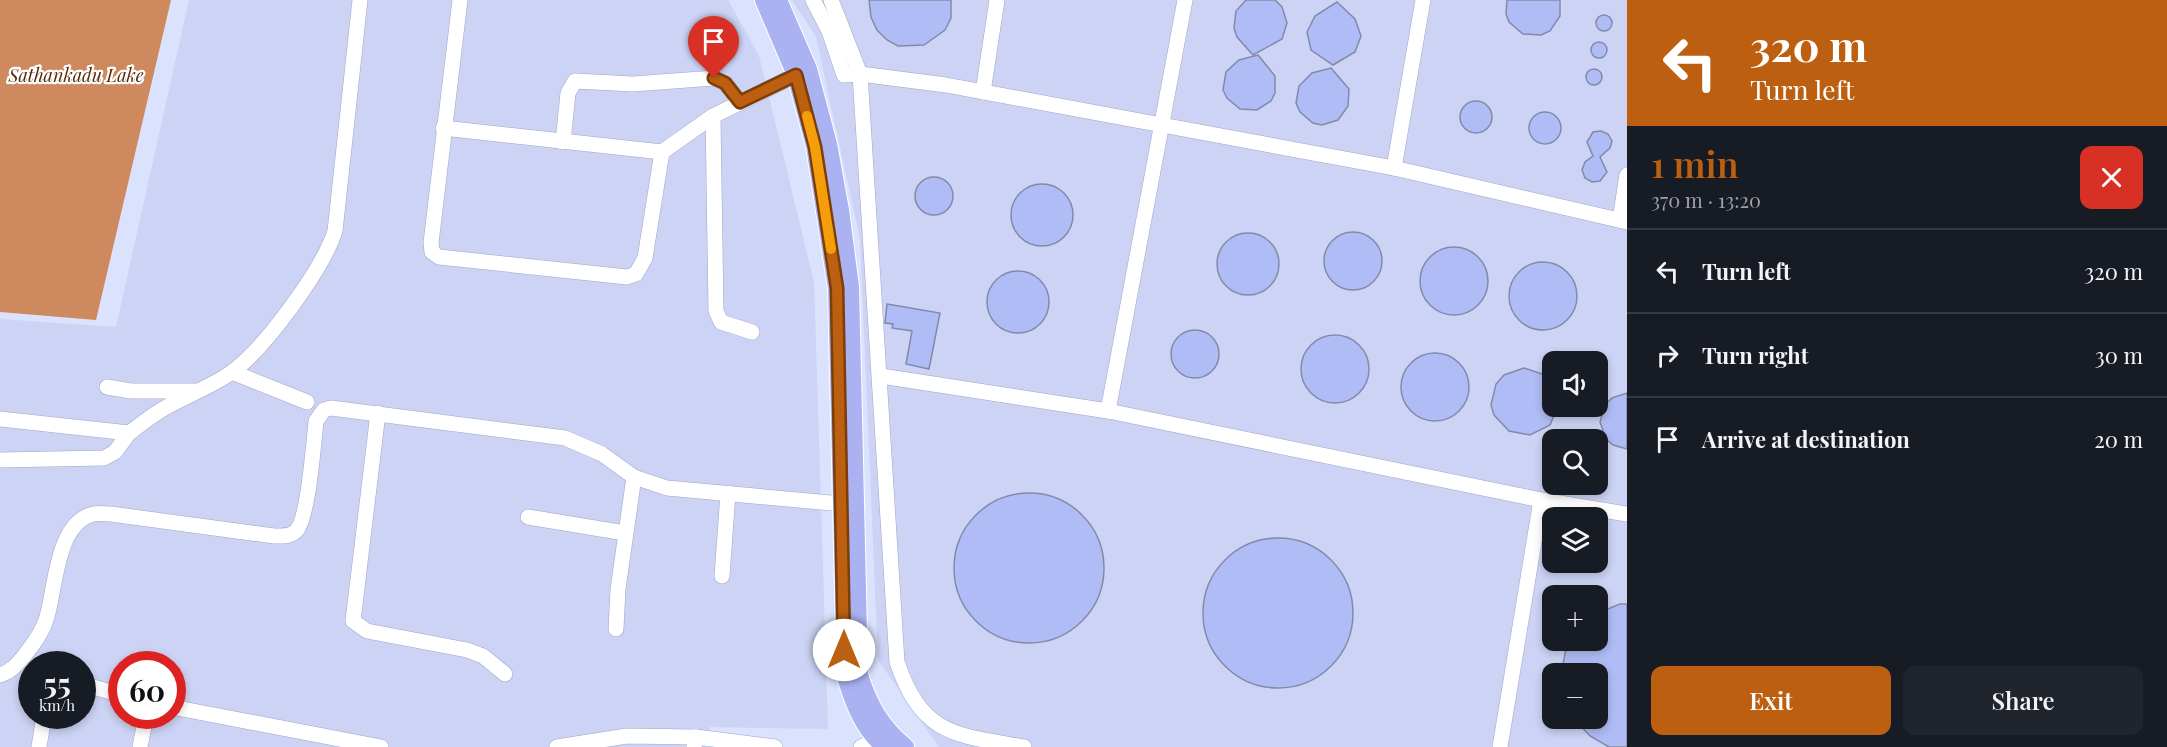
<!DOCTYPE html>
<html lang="en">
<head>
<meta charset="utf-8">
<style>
	:root { --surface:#171b24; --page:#20242c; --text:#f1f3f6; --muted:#9ea1a6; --line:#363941; --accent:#bc5f10 }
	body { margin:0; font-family:"Playfair Display",serif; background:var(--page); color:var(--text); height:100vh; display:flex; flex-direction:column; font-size:22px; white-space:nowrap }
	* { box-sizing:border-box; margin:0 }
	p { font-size:20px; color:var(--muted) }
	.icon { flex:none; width:33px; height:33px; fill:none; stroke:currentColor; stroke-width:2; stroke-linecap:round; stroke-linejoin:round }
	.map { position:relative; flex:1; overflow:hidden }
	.details { display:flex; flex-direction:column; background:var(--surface); width:540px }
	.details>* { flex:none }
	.guide { background:#bc5f10; color:#fff; overflow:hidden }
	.tools { position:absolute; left:1542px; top:351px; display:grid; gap:12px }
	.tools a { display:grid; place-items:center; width:66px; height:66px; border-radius:12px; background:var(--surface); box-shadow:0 3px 9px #0003; font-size:30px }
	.speed { position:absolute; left:18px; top:651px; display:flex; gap:12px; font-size:30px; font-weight:700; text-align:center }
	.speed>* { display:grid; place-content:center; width:78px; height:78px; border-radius:50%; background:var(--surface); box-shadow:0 3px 9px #0003; line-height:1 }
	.speed small { font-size:15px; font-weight:400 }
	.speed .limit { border:9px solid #d22; background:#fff; color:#111 }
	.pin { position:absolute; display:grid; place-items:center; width:51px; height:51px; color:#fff; margin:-62px -26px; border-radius:50% 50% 50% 0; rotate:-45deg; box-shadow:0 0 6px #0007 }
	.pin .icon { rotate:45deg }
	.me { position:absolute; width:66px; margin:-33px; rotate:0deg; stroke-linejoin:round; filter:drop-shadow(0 0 4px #0008) }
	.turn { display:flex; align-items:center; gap:21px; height:126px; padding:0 24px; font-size:27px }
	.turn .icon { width:78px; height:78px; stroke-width:2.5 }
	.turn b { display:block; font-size:42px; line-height:51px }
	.round { display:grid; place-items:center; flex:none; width:63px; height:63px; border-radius:12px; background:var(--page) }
	.summary { display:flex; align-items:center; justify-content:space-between; height:102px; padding:0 24px }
	h1 { font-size:36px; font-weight:600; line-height:45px; color:var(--accent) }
	.button { display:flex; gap:12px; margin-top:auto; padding:12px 24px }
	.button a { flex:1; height:69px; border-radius:12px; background:var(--accent); color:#fff; font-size:24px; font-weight:600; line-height:69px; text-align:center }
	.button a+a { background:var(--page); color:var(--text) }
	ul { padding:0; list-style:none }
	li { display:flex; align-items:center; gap:18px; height:84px; padding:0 24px; border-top:2px solid var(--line) }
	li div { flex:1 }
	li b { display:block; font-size:22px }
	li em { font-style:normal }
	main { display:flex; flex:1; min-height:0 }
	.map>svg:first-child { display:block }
	.built { fill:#ccd3f4; fill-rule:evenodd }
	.water { fill:#ce895e }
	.building { fill:#b0bcf5; stroke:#838aa9; stroke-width:1.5 }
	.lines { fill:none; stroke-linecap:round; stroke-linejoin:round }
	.minor-casing { stroke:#9fa6c6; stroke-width:16 }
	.major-casing { stroke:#fff; stroke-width:20 }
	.minor { stroke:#fff; stroke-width:15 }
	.major { stroke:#aab2f1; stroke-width:18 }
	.route-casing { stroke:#7a3e0a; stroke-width:15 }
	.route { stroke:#bc5f10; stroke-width:10 }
	.slow { stroke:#f59e0b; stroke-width:10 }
	.labels { text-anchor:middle; stroke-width:4.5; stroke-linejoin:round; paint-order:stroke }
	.water-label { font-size:18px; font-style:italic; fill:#562906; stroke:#fff }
</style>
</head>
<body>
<main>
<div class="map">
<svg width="1627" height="747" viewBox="0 0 1627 747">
	<rect width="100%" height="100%" fill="#dbe2fd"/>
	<g class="built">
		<path d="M189,0H728L759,56L814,282L828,729L710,727L706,747H0V319L116,327ZM32,664H82V716H32ZM122,664H172V716H122Z"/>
		<path d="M792,0H1627V747H939L878,660L860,239L816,37ZM1552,362H1598V406H1552ZM1552,440H1598V484H1552ZM1552,518H1598V562H1552ZM1552,596H1598V640H1552ZM1552,674H1598V718H1552Z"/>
	</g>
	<polygon class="water" points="0,0 171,0 96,320 0,312"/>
	<g class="building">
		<polygon points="869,0 951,0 951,18 945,30 924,45 898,46 887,40 877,30 871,17"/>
		<polygon points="1246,0 1275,0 1282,7 1287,23 1282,39 1253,55 1237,37 1234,28 1236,11"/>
		<polygon points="1507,0 1560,0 1560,16 1550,31 1541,35 1523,34 1509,22 1506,14"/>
		<polygon points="1337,2 1355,19 1361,36 1355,52 1333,65 1311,50 1307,32 1315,16"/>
		<circle cx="1604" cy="23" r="8"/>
		<circle cx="1599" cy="50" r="8"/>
		<polygon points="1258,55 1275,76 1275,93 1271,101 1257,110 1240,109 1227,98 1223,90 1226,72 1239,60"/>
		<polygon points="1331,68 1349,89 1348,106 1338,120 1322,125 1313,123 1300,112 1296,103 1299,86 1312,73"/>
		<circle cx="1594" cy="77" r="8"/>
		<circle cx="1476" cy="117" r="16"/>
		<circle cx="1545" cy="128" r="16"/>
		<polygon points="1601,131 1608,134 1612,141 1610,148 1600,157 1607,172 1600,181 1592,182 1585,178 1582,170 1585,162 1593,156 1587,142 1593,132"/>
		<circle cx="934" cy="196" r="19"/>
		<circle cx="1042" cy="215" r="31"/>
		<circle cx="1353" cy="261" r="29"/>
		<circle cx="1248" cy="264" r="31"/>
		<circle cx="1454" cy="281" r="34"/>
		<circle cx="1543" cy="296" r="34"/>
		<circle cx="1018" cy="302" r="31"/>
		<polygon points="887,304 940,313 929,369 906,364 912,331 892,328 893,324 885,323"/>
		<circle cx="1195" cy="354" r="24"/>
		<circle cx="1335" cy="369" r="34"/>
		<circle cx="1435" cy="387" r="34"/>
		<polygon points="1524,368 1545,375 1552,382 1552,406 1558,406 1550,425 1530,435 1509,431 1494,415 1491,405 1496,384 1504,375"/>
		<polygon points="1627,393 1627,449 1613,445 1606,439 1600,422 1605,405 1612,398"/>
		<circle cx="1029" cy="568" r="75"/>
		<circle cx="1278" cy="613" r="75"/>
		<polygon points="1620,604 1627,604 1627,747 1609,747 1590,736 1573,718 1598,718 1598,674 1561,674 1566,649 1571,640 1598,640 1598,613"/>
	</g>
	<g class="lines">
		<defs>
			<g id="minor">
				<polyline points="460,0 431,243 432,252 439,257 627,277 636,274 645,258 662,152"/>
				<polyline points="813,0 829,31 844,75 860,74 946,85 1162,125 1394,168 1627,222"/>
				<path d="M831,0L860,74L897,662C922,736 956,735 1024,747"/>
				<polyline points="1185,0 1108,411 1541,500 1627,514"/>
				<polyline points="983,92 997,0"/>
				<polyline points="713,116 716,311 721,322 752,332"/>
				<polyline points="443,128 662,152 713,116 796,75"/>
				<polyline points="563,142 568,93 575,81 633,84 714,78 725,83 740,102"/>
				<polyline points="1394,168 1423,0"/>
				<polyline points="1620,220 1627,175"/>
				<polyline points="232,372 307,402"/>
				<polyline points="881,376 1108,411"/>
				<polyline points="107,387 131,391 195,391"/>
				<polyline points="378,413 353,621 367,631 467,650 483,656 505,674"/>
				<path d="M0,419L129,433C140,425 151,416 163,409C185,396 211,387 232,372C265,348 323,269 335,231L360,0"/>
				<polyline points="0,460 104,458 115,452 129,433"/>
				<polyline points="528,517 625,533"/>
				<polyline points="722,576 728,493"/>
				<polyline points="616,629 618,589 634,477"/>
				<path d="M0,675C11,672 17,664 25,655C33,644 42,633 46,620C56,590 55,524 93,514C98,513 105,514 111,514L274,536C281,536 290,537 296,531C308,520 314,441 316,421L324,410L331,408L565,438L602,454L634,477L667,488L842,504"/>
				<polyline points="82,684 122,695"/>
				<polyline points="172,707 381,747"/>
				<polyline points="39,747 44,716"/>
				<polyline points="140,747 146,716"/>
				<polyline points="557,747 627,736 696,737"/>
				<polyline points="694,747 696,737 775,747"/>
				<polyline points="861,747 886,736"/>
				<polyline points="1500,747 1541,500"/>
			</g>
			<g id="major">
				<path d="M764,0L796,75L815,146L837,288L846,677C854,703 864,731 886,747"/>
				<path d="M778,0L808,69L828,144L840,210L850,287L859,675C868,704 881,728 905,747"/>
			</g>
		</defs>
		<use href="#minor" class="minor-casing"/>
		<use href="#major" class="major-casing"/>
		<use href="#minor" class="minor"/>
		<use href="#major" class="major"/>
	</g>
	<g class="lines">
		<defs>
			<polyline id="route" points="714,78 725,83 740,102 796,75 815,147 837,288 844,650"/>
		</defs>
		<use href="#route" class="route-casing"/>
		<use href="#route" class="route"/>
		<polyline class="slow" points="807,116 815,147 831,249"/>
	</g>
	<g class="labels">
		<g class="water-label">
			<text x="76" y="82">Sathankadu Lake</text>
		</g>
	</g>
</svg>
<div class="tools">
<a><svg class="icon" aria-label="sound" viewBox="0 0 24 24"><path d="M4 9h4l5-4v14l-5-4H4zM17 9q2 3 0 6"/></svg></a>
<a><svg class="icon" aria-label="search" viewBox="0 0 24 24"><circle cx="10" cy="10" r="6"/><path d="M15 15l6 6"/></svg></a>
<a><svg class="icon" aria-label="layers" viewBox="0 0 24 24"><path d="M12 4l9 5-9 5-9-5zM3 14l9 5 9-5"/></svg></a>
<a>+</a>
<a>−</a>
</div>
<div class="speed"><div>55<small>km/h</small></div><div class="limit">60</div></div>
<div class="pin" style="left:714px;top:78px;background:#d93025"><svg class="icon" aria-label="arrive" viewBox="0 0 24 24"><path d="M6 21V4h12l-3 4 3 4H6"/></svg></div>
<svg class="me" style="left:844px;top:650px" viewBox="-20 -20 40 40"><circle r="19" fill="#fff"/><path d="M0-13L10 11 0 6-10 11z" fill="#bc5f10"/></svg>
</div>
<section class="details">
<div class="guide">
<div class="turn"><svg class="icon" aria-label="left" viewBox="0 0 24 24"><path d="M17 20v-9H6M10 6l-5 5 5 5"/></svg><div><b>320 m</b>Turn left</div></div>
</div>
<div class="summary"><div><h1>1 min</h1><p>370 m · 13:20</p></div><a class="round" style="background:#d93025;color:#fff"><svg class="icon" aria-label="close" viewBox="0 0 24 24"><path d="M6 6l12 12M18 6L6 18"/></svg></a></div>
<ul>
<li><svg class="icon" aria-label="left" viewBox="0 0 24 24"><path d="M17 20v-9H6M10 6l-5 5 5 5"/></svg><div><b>Turn left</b></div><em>320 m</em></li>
<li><svg class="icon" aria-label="right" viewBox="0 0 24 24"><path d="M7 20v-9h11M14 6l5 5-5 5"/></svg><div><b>Turn right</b></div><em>30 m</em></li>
<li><svg class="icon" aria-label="arrive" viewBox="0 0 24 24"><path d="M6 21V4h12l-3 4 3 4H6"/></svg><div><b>Arrive at destination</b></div><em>20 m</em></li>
</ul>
<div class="button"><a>Exit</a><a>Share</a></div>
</section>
</main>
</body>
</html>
